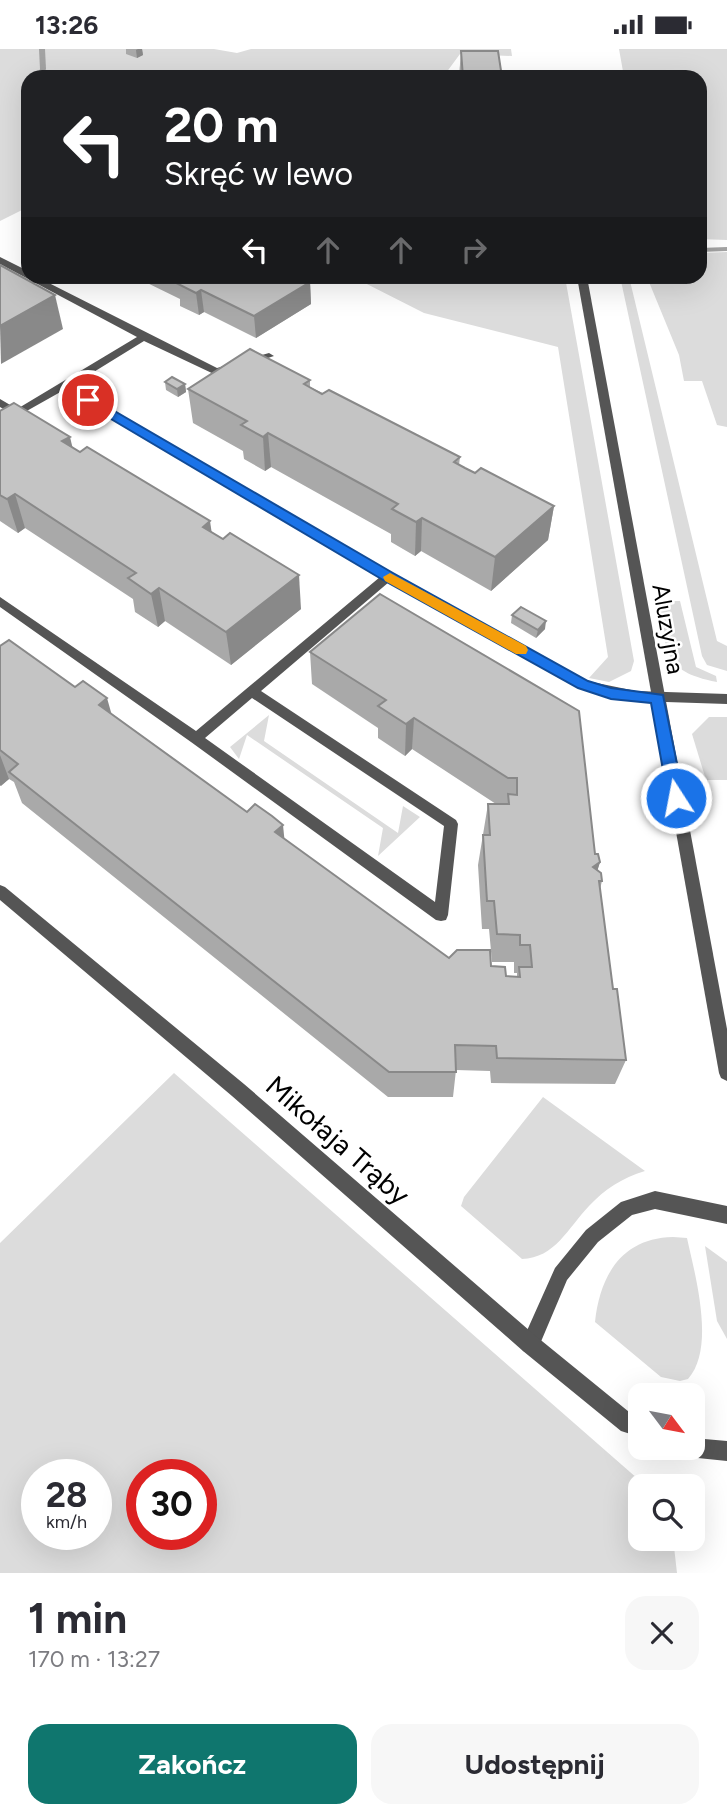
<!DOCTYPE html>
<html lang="pl">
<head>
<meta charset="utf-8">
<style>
	:root { --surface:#fff; --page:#f7f7f7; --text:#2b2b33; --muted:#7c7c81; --accent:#0f766e }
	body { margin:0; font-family:Figtree,sans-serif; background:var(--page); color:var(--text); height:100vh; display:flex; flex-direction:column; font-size:26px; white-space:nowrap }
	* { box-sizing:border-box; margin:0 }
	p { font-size:23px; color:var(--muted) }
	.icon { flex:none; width:38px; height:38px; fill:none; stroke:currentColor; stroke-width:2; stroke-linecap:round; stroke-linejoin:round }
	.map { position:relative; height:1524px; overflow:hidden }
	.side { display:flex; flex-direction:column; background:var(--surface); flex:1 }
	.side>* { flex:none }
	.hud { position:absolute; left:21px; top:21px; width:686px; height:214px; border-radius:21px; box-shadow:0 7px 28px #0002; background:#202124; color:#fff; overflow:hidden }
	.needle { width:46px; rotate:122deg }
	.controls { position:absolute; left:628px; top:1334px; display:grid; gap:14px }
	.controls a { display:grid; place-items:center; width:77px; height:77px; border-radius:14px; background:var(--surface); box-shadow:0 7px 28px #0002; font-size:35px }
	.speed { position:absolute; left:21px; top:1410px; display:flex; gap:14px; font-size:35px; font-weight:700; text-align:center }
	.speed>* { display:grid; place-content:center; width:91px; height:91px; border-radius:50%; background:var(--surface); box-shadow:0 7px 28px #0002; line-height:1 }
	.speed small { font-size:18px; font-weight:400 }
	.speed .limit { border:10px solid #d22; background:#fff; color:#111 }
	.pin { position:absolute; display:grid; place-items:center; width:60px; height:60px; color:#fff; margin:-30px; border:4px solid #fff; border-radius:50%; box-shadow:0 2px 7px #0007 }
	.me { position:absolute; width:77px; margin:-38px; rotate:349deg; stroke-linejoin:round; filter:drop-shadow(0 0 5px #0008) }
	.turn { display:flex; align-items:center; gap:24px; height:147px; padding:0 28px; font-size:32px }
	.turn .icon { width:91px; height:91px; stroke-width:2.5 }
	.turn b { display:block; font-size:49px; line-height:60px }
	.lanes { display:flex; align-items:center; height:66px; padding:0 28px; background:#0003; justify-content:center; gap:35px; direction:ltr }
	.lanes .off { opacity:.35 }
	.round { display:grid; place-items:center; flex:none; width:74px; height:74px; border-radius:21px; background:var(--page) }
	.headline { display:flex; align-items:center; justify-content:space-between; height:119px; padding:0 28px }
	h1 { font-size:42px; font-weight:700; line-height:52px }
	.primary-button { display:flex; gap:14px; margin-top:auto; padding:14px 28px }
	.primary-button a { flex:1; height:80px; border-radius:21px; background:var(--accent); color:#fff; font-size:28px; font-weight:700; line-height:80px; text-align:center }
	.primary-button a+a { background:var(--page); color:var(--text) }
	.status { display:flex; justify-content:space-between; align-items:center; height:49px; padding:0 35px; background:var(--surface); direction:ltr }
	.status svg { height:19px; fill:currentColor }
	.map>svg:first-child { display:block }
	.green { fill:#dcdcdc; fill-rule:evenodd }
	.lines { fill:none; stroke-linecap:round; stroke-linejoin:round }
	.stream { fill:#a3a3a3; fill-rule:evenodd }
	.service { fill:#555; fill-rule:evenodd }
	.minor { fill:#555; fill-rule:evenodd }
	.wall { fill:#a9a9a9 }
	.shaded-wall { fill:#898989 }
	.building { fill:#c4c4c4; stroke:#898989; stroke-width:2 }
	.route { fill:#1a73e8; stroke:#114b97; stroke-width:2 }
	.slow { fill:#f59e0b }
	.labels { text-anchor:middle; stroke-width:5; stroke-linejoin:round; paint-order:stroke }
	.street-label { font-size:24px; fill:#000; stroke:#fff }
	.near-street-label { font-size:28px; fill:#000; stroke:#fff }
</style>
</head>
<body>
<div class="status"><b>13:26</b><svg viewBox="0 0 49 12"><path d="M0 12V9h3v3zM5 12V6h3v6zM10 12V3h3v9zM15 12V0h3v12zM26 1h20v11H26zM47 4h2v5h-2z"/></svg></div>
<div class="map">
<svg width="727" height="1524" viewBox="0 0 727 1524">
	<rect width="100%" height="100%" fill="#fff"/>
	<g class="green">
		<polygon points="0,0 214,0 237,4 251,0 511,0 512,7 460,5 443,28 28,28 28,158 0,172"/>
		<polygon points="619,0 727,0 727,191 700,190 700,28 624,28"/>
		<polygon points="727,203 727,378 717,376 702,332 684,332 679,306 649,233 661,228 700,228 700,204"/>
		<polygon points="353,228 565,228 634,612 631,622 609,633 589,629 608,608 558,298 424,264"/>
		<polygon points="621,232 630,232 717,592 727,597 727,622 707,616 702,607"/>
		<path d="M658,552H680L696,618L716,627L717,633C660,622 668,601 658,552Z"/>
		<polygon points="269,666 264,692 398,784 403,757 420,768 378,807 383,779 247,686 239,710 230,698"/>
		<polygon points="709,668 727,668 727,731 706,731 692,685"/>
		<path d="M174,1024L646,1437H640V1489H673L677,1524H0V1194ZM37,1426H96V1486H37ZM142,1426H201V1486H142Z"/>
		<path d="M543,1048L645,1122C622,1129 605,1140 589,1157C568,1179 555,1209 522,1210L461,1157L464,1148Z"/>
		<path d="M673,1188L687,1189C695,1226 716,1299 688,1330L680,1332L661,1328L595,1273C600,1226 622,1189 673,1188Z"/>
		<polygon points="705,1197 727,1213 727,1290 717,1272"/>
	</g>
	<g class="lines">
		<g class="stream">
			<polygon points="39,0 45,0 46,20 42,28 36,28 40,20"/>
			<polygon points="727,198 727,202 700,203 700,199"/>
		</g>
		<g class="service">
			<path d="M0,208L28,222V228H37L217,319L269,304L274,307L216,326L144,292L71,337L392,524L587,632L636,642L727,645V655L636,652L578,639L389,533L261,642L456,771L458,775L448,866L446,871L441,872L436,871L191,693L0,558V548L196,682L380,528L64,341L0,377V370L10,364L0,358V350L17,360L137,288L0,215ZM252,649L444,777L435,853L205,689Z"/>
			<polygon points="655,1142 727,1157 727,1175 655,1160 632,1166 598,1193 567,1231 537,1302 530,1304 523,1302 521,1295 555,1219 586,1181 621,1153"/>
		</g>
		<g class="minor">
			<polygon points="577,228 587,228 727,980 727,1032 721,1029 719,1024"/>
			<polygon points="0,836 5,838 244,1035 537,1288 634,1367 640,1370 640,1388 621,1382 523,1302 232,1047 0,851"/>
			<polygon points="693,1389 727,1392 727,1412 688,1408 681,1405 678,1398 693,1398"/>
		</g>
	</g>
	<g class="wall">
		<polygon points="126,0 142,0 143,6 137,9 126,5"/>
		<polygon points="461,2 502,28 459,28"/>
		<polygon points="135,228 298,228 310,233 311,255 256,289 204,263 199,266 180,257 180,250"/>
		<polygon points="310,331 310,338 460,408 459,416 475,424 554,457 548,491 491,542 421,502 415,507 391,493 391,485 271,418 265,422 244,410 243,402 193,374 188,340"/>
		<polygon points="165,333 185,335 186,343 178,348 166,341"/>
		<polygon points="0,362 72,398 212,483 301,560 231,616 165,572 158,578 135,563 133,550 25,479 18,484 0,472"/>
		<polygon points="380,545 595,805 600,813 597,822 602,832 600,840 613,940 626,1011 615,1035 491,1034 490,1022 456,1021 453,1048 388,1048 22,754 14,733 9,730 0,737 0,597 75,638 449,909 491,917 506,927 517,928 517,924 514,924 514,913 492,913 489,880 482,880 478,816 488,755 496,755 412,700 405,707 378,689 378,679 312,635 310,603"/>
		<polygon points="512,566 545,580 536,589 511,574"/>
	</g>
	<g class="shaded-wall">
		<polygon points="138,0 142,0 143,6 137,9 136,1"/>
		<polygon points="310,233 311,255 256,289 254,267"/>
		<polygon points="201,241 204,263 199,266 196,244"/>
		<polygon points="55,246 63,280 1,315 0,277"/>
		<polygon points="185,335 186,343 178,348 177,340"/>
		<polygon points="268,384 271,418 265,422 263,388"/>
		<polygon points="70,388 78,421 62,392"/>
		<polygon points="15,445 25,479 18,484 7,450"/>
		<polygon points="554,457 548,491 491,542 495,508"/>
		<polygon points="422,469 421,502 415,507 416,473"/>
		<polygon points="210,472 215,506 203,478"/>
		<polygon points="299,526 301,560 231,616 226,583"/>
		<polygon points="159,539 165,572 158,578 151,545"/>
		<polygon points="546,572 545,580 536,589 538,581"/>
		<polygon points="107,649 116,681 99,656"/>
		<polygon points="414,669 412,700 405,707 406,675"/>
		<polygon points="0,706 9,730 1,737 0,736"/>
		<polygon points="283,776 286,806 275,783"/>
		<polygon points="600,813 591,843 593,818"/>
	</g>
	<g class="building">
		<polygon points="461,2 498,2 502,28 463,28"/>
		<polygon points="0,216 55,246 0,277"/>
		<polygon points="175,228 298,228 310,233 254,267 201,241 196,244 178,235 183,232"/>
		<polygon points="250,300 310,331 304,335 322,345 329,341 460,408 454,413 465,419 475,424 481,419 554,457 495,508 422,469 416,473 392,460 398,455 268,384 263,388 241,376 247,372 188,340"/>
		<polygon points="172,328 185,335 177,340 165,333"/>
		<polygon points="14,354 70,388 62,392 80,403 87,398 210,472 203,478 223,490 230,484 299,526 226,583 159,539 151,545 128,529 136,524 15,445 7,450 0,446 0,362"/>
		<polygon points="380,545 579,662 595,805 598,805 600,813 593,818 601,824 602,832 599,832 613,940 617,940 626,1011 497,1009 496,997 455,996 456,1023 389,1023 9,723 18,715 0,701 0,597 9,591 75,638 83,632 107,649 99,656 247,763 255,755 272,767 283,776 275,783 449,909 457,901 490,901 491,917 505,918 506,927 520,928 519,918 532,918 530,896 520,896 520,886 497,885 494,852 487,852 483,786 490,786 488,755 509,755 508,745 517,746 517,729 508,729 414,669 406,675 378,657 386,651 310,603"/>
		<polygon points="521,558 546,572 538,581 512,566"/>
	</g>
	<polygon class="route" points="84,349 92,349 393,524 588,632 611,639 663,646 684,749 682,754 671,754 668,749 651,654 611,650 578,639 383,531 84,354"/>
	<polygon class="slow" points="390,524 526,597 528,601 526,605 516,605 385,532 383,528"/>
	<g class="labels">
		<g class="street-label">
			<text transform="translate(668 580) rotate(80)" y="8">Aluzyjna</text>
		</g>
		<g class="near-street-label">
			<text transform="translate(338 1091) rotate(41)" y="10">Mikołaja Trąby</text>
		</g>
	</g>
</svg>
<div class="controls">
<a><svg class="needle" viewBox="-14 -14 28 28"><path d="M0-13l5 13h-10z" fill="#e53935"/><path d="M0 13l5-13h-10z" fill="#7c7c81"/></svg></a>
<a><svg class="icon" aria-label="search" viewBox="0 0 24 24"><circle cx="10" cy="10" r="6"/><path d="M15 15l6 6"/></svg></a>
</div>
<div class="speed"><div>28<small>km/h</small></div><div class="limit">30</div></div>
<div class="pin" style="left:88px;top:351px;background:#d93025"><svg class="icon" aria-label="arrive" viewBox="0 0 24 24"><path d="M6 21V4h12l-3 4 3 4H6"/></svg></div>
<svg class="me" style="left:676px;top:749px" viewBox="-20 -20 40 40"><circle r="17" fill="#1a73e8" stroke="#fff" stroke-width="3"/><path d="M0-11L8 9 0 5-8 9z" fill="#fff"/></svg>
<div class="hud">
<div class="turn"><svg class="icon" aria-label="left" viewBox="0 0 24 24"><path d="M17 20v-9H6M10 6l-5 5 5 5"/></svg><div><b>20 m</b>Skręć w lewo</div></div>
<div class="lanes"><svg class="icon" aria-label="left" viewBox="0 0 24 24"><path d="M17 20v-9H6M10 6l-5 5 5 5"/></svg><svg class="icon off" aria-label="ahead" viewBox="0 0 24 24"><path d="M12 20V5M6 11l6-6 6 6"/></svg><svg class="icon off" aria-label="ahead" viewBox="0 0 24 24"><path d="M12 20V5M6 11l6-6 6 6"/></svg><svg class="icon off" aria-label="right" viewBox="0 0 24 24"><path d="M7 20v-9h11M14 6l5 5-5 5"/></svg></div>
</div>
</div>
<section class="side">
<div class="headline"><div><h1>1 min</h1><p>170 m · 13:27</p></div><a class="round"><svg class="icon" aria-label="close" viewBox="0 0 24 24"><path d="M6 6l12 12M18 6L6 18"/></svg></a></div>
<div class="primary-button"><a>Zakończ</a><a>Udostępnij</a></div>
</section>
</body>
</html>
